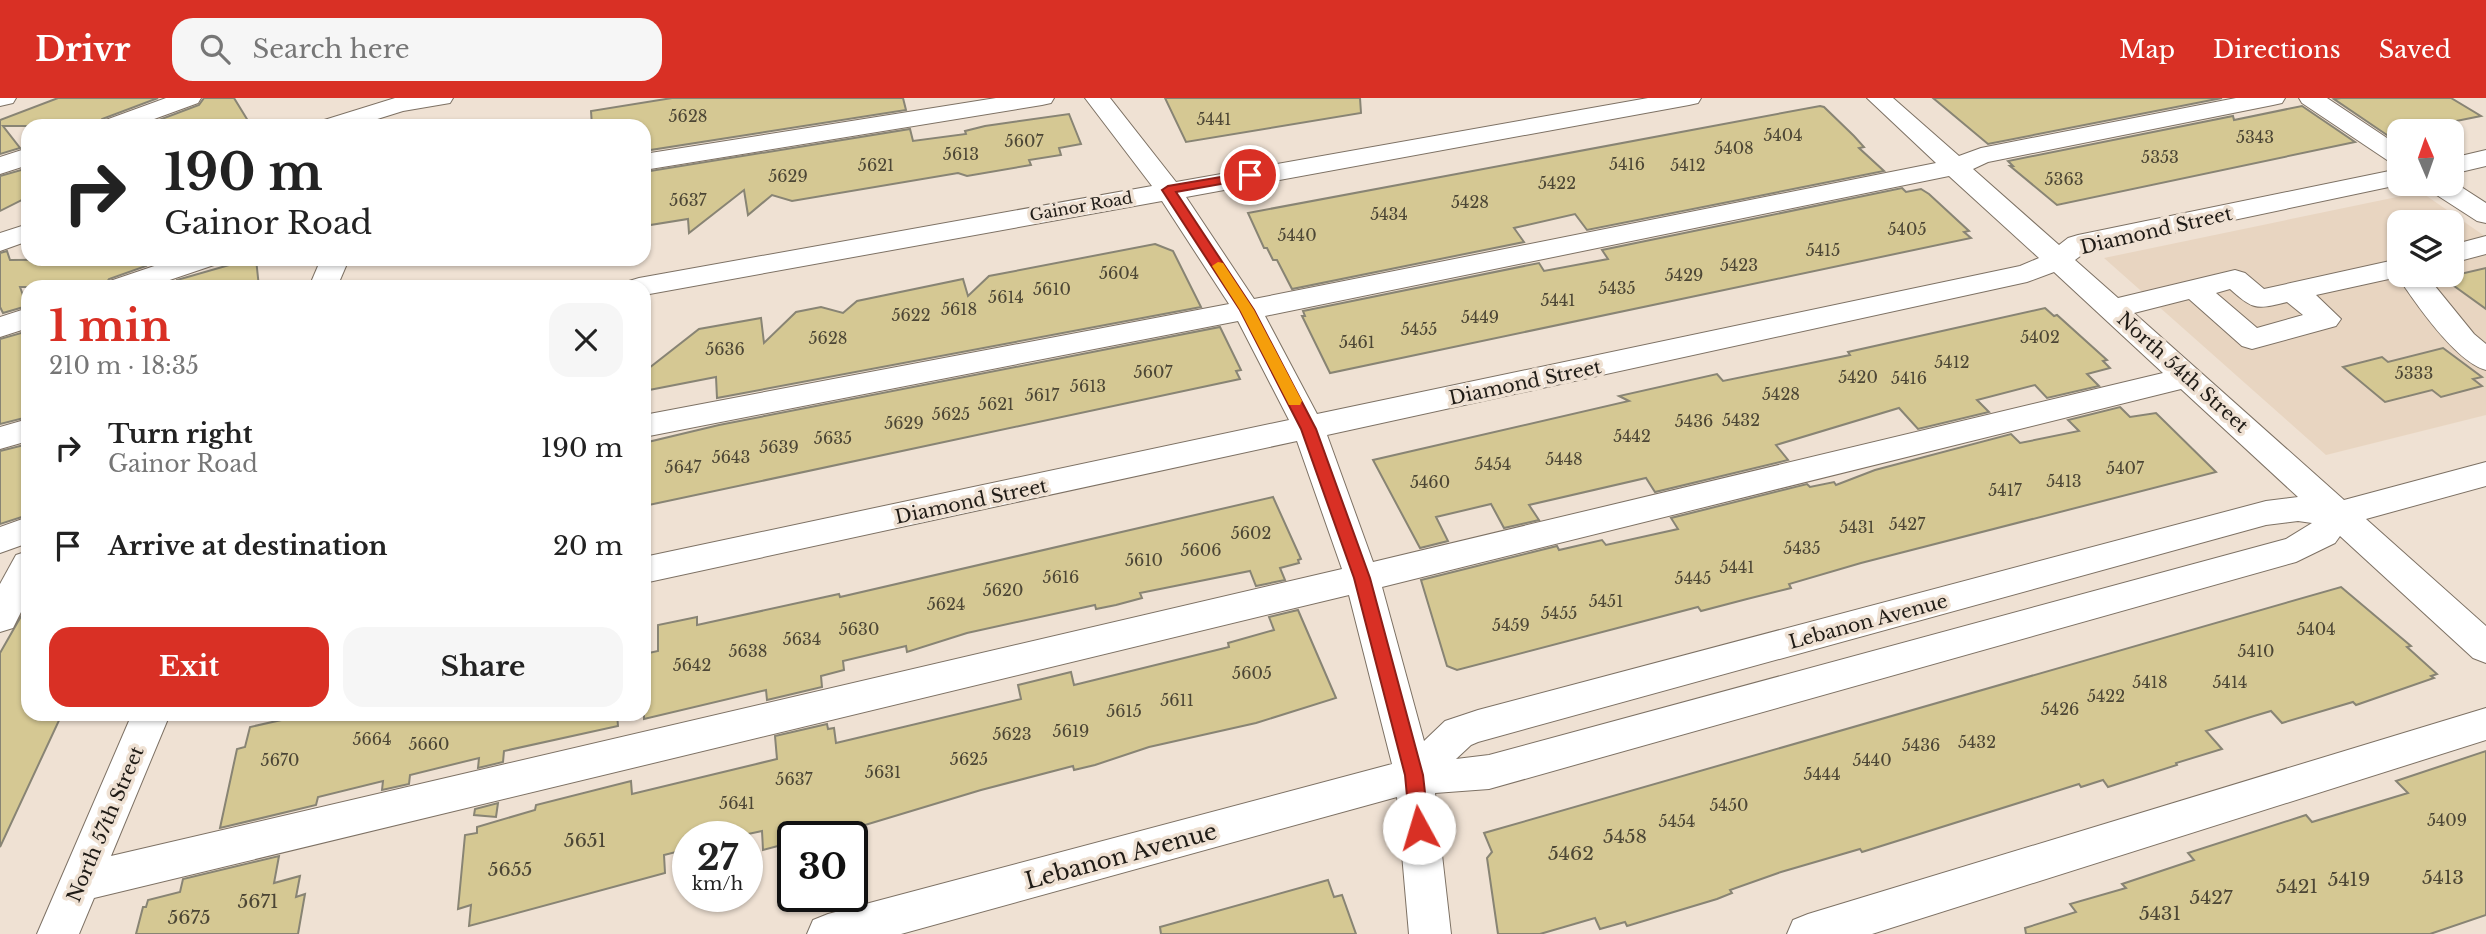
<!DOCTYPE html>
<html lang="en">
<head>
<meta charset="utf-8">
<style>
	:root { --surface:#fff; --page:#f6f6f6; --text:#222; --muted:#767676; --accent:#d93025 }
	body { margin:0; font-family:"Libre Baskerville",serif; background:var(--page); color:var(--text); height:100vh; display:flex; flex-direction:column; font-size:26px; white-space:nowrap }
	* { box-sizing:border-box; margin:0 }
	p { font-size:23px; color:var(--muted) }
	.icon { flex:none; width:38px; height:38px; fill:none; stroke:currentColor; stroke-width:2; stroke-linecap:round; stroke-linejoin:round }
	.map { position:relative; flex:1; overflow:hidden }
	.panel { position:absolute; left:21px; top:182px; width:630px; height:441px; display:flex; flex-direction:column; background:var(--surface); border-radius:21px; box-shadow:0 2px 5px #0004 }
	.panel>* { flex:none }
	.banner { position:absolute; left:21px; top:21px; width:630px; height:147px; border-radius:21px; box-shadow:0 2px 5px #0004; background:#fff; color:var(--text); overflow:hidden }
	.needle { width:46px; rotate:358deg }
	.fabs { position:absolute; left:2387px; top:21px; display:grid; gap:14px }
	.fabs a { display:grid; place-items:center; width:77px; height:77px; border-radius:14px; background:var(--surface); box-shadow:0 2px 5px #0004; font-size:35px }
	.speed { position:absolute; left:672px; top:723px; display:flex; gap:14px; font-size:35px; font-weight:700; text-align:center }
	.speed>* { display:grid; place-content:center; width:91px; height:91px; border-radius:50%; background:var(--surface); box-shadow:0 2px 5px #0004; line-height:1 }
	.speed small { font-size:18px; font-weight:400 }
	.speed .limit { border:4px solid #111; border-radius:10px; background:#fff; color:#111 }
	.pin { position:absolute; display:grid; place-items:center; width:60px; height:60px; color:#fff; margin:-30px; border:4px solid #fff; border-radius:50%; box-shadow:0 2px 7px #0007 }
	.me { position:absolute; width:77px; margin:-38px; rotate:354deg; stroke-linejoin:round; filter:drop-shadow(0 0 5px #0008) }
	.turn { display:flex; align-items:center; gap:24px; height:147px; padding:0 28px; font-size:32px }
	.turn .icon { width:91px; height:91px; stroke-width:2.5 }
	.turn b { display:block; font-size:49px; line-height:60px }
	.round { display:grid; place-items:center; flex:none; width:74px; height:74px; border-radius:21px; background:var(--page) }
	.overview { display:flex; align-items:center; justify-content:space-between; height:119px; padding:0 28px }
	h1 { font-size:42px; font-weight:800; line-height:52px; color:var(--accent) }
	.button { display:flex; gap:14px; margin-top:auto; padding:14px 28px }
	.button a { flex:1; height:80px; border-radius:21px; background:var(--accent); color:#fff; font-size:28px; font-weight:800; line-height:80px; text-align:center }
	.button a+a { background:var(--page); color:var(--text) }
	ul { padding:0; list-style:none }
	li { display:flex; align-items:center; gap:21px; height:98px; padding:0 28px }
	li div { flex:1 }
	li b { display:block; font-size:26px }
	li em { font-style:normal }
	header { display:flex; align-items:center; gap:42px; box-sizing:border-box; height:98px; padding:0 35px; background:var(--accent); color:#fff }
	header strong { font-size:33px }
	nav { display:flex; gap:38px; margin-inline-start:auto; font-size:24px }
	.search { width:490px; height:63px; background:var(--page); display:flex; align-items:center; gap:18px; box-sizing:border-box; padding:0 24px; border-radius:21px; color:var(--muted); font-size:26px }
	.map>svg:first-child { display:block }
	.built { fill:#e8d5c1; fill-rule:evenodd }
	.building { fill:#d5c893; stroke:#888474; stroke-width:2 }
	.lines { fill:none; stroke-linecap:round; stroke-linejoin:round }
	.minor-casing { stroke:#7d7164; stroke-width:2 }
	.minor { fill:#fff; fill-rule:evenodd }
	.route { fill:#d93025; stroke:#8d1f18; stroke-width:2 }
	.slow { fill:#f59e0b }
	.labels { text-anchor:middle; stroke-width:7; stroke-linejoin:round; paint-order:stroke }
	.number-label { font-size:16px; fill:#4c4635 }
	.far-street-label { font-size:16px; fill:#1f1b16; stroke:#efe1d3 }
	.street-label { font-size:19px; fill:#1f1b16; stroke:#efe1d3 }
	.near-number-label { font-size:19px; fill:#4c4635 }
	.near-street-label { font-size:23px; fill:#1f1b16; stroke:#efe1d3 }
</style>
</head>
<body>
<header>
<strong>Drivr</strong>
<div class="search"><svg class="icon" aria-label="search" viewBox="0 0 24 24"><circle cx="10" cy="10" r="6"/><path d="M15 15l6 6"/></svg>Search here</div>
<nav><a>Map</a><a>Directions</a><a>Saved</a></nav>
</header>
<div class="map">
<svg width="2486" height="836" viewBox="0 0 2486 836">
	<rect width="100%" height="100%" fill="#efe1d3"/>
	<path class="built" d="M2421,94L2486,139V317L2326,357L2104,160ZM2399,124H2452V177H2399Z"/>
	<g class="building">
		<polygon points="58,0 158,0 102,21 97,28 3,28 20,50 0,56 0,22"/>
		<polygon points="204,0 234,0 250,26 143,28 199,7"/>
		<polygon points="672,0 903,0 906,12 644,53 644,28 592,28 591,13"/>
		<polygon points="1165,0 1360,0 1361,15 1186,44"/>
		<polygon points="1933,0 2222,0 1988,46"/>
		<polygon points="2341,0 2451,0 2481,18 2387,37 2334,1"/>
		<polygon points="1820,8 1824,9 1854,38 1864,49 1859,50 1884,73 1587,132 1575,116 1514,130 1524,144 1292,191 1277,162 1273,162 1267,150 1264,150 1248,115"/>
		<polygon points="2302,8 2355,44 2057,107 2010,68 2013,68 2008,63 2233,18 2234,22"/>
		<polygon points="1069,16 1081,46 1059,50 1061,57 1029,62 1031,67 967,78 958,75 792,103 772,97 748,117 744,92 689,135 688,121 644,128 644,74 910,31 913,43 966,36 965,33 985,28"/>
		<polygon points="28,70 28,99 0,113 0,78"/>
		<polygon points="1902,90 1906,94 1921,91 1929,96 1969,133 1964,134 1971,140 1330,275 1302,218 1305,218 1303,213 1539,165 1544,173 1608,161 1602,152"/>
		<polygon points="1155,146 1173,153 1201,209 717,300 716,279 644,293 644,274 699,231 761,220 764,245 796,214 821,209 843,215 857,203 963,181 968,198 989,178"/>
		<polygon points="7,153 10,162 142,161 146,168 109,181 103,189 20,189 27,208 3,215 0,209 0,155"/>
		<polygon points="250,161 256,161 259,189 178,189 177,182"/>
		<polygon points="2486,170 2486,211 2443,180"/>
		<polygon points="2045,210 2054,218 2057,217 2107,262 2103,263 2110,270 2087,276 2099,288 2047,300 2035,287 1977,302 1989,314 1918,331 1899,310 1776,347 1788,362 1655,394 1646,380 1529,407 1539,422 1504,430 1491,406 1436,419 1448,443 1420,450 1373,362 1629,303 1619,298 1717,276 1723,283 1850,257 1848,254"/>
		<polygon points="1220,229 1241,272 1236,273 1240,281 644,408 644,346 648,344 719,327"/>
		<polygon points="28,233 28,319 0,326 0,241"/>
		<polygon points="2443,250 2482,279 2473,281 2482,288 2441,299 2432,292 2385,304 2343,269 2382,259 2388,264"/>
		<polygon points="2120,309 2130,319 2156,315 2216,374 1861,465 1789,486 1791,490 1747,501 1701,513 1698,509 1457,572 1447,568 1421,482 1557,448 1559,452 1602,442 1606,447 1678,431 1671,420 1807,386 1810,389 1834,384 1836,387 1875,372 2011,336 2020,345 2079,333 2068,322"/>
		<polygon points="28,346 28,417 0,426 0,353"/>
		<polygon points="1273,399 1301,461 1298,462 1299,465 1280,470 1285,482 1256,488 1250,473 1140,495 1142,500 1116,507 1096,511 1095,507 967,535 907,554 906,548 843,563 844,572 821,578 822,589 767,602 766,592 644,621 644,556 658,553 658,527 697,519 697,527 839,496 840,499"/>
		<polygon points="2341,489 2411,548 2407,549 2437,576 2431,578 2434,580 2356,607 2353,604 2282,625 2271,613 2254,618 2206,633 2222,651 2176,665 2177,667 2108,689 2103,682 2081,689 2079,686 1862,754 1860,751 1781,774 1730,792 1732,795 1717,801 1627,828 1625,824 1600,831 1595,820 1540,836 1498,836 1487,760 1492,754 1484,735"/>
		<polygon points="28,506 28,616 62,616 0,749 0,555"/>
		<polygon points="1298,512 1336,600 1256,625 1149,649 1095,667 1074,672 1073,668 981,692 865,727 823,737 793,738 793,744 763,752 762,733 739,738 688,738 688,751 664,757 665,775 469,828 471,807 458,811 465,737 477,735 477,729 535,712 536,707 631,683 632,696 777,661 775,638 827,626 828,631 834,630 836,645 1021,601 1018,587 1071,574 1074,587 1229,549 1228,545 1274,532 1269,519"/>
		<polygon points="308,616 617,616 618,628 504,653 503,664 478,670 479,660 410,677 409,686 382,692 383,683 318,699 316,707 220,730 237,651 245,649 250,629"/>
		<polygon points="2486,653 2486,817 2430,836 2026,836 2025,830 2076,814 2070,806 2126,790 2122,786 2194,762 2188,755 2306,717 2312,724 2408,695 2396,683"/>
		<polygon points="498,705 496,719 474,717 475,711"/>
		<polygon points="279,758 274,785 300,778 296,799 305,796 298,836 136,836 143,809 146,809 148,802 180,794 183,781"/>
		<polygon points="1328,782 1334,799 1342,797 1356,836 1161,836 1160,829"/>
	</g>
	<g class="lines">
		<defs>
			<g id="minor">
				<polygon points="0,0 16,0 13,5 0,8"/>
				<polygon points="166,0 201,0 198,5 135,28 100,28 103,23"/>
				<polygon points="395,0 453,0 450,5 403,13 355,28 318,28 321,23"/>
				<polygon points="996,0 1054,0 1051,5 1042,7 644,72 644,56"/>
				<path d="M1085,0H1110L1176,84L1648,0H1701L1698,5L1689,7L1186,99L1254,201L1936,65L1867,0H1893L1959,58L1981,50L2236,0H2285L2282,5L2273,7L1988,64L1973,71L2059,147L2068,140L2078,137L2399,71V86H2403L2087,153L2075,162L2118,200L2235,172L2245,175L2264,191L2399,161V177H2426L2474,236L2486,246V272C2456,264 2416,206 2398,179L2316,197L2341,221L2336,228L2252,251L2242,248L2189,201L2134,215L2344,402L2486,364V388L2366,421L2486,528V565L2473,560L2340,438L2335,445L2296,464L1489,691L1435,695L1451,836H1409L1397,699L901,836H807L813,822L828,816L1392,666L1349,497L94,800L79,836H37L132,616H170L111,758L1342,471L1297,343L644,485V459L1289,322L1238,223L644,339V317L1229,206L1162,103L644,197V189H625L629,183L639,180L1152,88ZM1949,78L2039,160L2020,168L1317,316L1265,218ZM2054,174L2163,275L1373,464L1327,337L2027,184ZM2230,191C2254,213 2257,211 2287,204L2303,217L2257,230L2216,195ZM2181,291L2298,399L2266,403L1478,612L1445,623L1424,643L1382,489ZM2298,423L2312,425L2286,441L1489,657L1456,661L1471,647L1478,644L2266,427Z"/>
				<polygon points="2299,0 2327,0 2399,48 2399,67 2390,64 2302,5"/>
				<polygon points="28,50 28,67 0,76 0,59"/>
				<polygon points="2486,52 2486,68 2452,76 2452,60"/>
				<polygon points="2452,83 2486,105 2486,125 2477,123 2429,92 2425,86 2452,86"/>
				<polygon points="28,126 28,143 0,153 0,135"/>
				<polygon points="2486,138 2486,156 2452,165 2452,147"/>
				<polygon points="175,161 218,161 214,167 149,189 106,189 110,183"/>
				<polygon points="321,161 349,161 337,189 309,189"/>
				<polygon points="28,210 28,230 0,239 0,219"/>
				<polygon points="28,321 28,343 0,351 0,329"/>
				<polygon points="28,419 28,445 0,455 0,429"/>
				<polygon points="28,453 28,500 13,530 0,534 0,486 16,457"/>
				<polygon points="2486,610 2486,642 1872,836 1787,836 1793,822 1808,816"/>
			</g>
		</defs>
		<use href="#minor" class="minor-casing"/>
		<use href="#minor" class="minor"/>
	</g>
	<polygon class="route" points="1250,74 1255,75 1255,80 1176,94 1254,212 1316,331 1370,480 1423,677 1429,730 1426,736 1419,739 1412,736 1410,730 1405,677 1354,480 1301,331 1240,212 1162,92 1168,88"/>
	<polygon class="slow" points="1218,164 1223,165 1254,212 1302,303 1300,307 1289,307 1287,303 1240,212 1212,168"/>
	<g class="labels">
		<g class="number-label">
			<text x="688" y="24">5628</text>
			<text x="1214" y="27">5441</text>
			<text x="1783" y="43">5404</text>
			<text x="2255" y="45">5343</text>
			<text x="1024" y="49">5607</text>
			<text x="1734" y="56">5408</text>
			<text x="961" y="62">5613</text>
			<text x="2160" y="65">5353</text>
			<text x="1627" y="72">5416</text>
			<text x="876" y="73">5621</text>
			<text x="1688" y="73">5412</text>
			<text x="788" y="84">5629</text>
			<text x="2064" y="87">5363</text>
			<text x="1557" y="91">5422</text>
			<text x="688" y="108">5637</text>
			<text x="1470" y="110">5428</text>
			<text x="1389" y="122">5434</text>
			<text x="1907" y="137">5405</text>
			<text x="1297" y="143">5440</text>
			<text x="1823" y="158">5415</text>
			<text x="1739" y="173">5423</text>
			<text x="1119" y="181">5604</text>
			<text x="1684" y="183">5429</text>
			<text x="1617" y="196">5435</text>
			<text x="1052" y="197">5610</text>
			<text x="1006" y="205">5614</text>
			<text x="1558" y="208">5441</text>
			<text x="959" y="217">5618</text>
			<text x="911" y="223">5622</text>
			<text x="1480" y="225">5449</text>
			<text x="1419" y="237">5455</text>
			<text x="2040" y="245">5402</text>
			<text x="828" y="246">5628</text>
			<text x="1357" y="250">5461</text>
			<text x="725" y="257">5636</text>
			<text x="1952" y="270">5412</text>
			<text x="1153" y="280">5607</text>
			<text x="2414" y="281">5333</text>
			<text x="1858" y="285">5420</text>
			<text x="1909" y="286">5416</text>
			<text x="1088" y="294">5613</text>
			<text x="1781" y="302">5428</text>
			<text x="1042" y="303">5617</text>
			<text x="996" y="312">5621</text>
			<text x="951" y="322">5625</text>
			<text x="1741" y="328">5432</text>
			<text x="1694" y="329">5436</text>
			<text x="904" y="331">5629</text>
			<text x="1632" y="344">5442</text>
			<text x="833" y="346">5635</text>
			<text x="779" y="355">5639</text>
			<text x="731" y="365">5643</text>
			<text x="1564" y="367">5448</text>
			<text x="1493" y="372">5454</text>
			<text x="683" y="375">5647</text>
			<text x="2125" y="376">5407</text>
			<text x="2064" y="389">5413</text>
			<text x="1430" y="390">5460</text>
			<text x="2005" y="398">5417</text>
			<text x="1907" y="432">5427</text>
			<text x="1857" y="435">5431</text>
			<text x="1251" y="441">5602</text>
			<text x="1802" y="456">5435</text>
			<text x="1201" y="458">5606</text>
			<text x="1144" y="468">5610</text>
			<text x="1737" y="475">5441</text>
			<text x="1061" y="485">5616</text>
			<text x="1693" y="486">5445</text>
			<text x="1003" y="498">5620</text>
			<text x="1606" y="509">5451</text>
			<text x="946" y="512">5624</text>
			<text x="1559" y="521">5455</text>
			<text x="1511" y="533">5459</text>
			<text x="859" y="537">5630</text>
			<text x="2316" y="537">5404</text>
			<text x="802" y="547">5634</text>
			<text x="748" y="559">5638</text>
			<text x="2256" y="559">5410</text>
			<text x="692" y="573">5642</text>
			<text x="1252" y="581">5605</text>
			<text x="2150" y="590">5418</text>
			<text x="2230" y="590">5414</text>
			<text x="2106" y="604">5422</text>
			<text x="1177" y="608">5611</text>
			<text x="2060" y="617">5426</text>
			<text x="1124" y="619">5615</text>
			<text x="1071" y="639">5619</text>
			<text x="1012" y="642">5623</text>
			<text x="372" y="647">5664</text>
			<text x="1977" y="650">5432</text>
			<text x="429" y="652">5660</text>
			<text x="1921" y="653">5436</text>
			<text x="969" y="667">5625</text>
			<text x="280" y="668">5670</text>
			<text x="1872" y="668">5440</text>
			<text x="883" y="680">5631</text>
			<text x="1822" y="682">5444</text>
			<text x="794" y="687">5637</text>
			<text x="737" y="711">5641</text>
			<text x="1729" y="713">5450</text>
			<text x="2447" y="728">5409</text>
			<text x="1677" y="729">5454</text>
		</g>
		<g class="far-street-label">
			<text transform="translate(1081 108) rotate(-10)" y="6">Gainor Road</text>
		</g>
		<g class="street-label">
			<text transform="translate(2156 132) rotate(-13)" y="7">Diamond Street</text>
			<text transform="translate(2183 274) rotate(42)" y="7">North 54th Street</text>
			<text transform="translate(1525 284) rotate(-12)" y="7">Diamond Street</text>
			<text transform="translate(971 403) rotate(-12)" y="7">Diamond Street</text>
			<text transform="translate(1868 523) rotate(-15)" y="7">Lebanon Avenue</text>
			<text transform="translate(105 726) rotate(-67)" y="7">North 57th Street</text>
		</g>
		<g class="near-number-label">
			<text x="1625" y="745">5458</text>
			<text x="585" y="749">5651</text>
			<text x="1571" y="762">5462</text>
			<text x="510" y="778">5655</text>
			<text x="2443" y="786">5413</text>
			<text x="2349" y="788">5419</text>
			<text x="2297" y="795">5421</text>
			<text x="2211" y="806">5427</text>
			<text x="258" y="810">5671</text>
			<text x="2160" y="822">5431</text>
			<text x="189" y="826">5675</text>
		</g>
		<g class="near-street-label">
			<text transform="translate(1121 758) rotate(-15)" y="8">Lebanon Avenue</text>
		</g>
	</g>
</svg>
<div class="fabs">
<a><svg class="needle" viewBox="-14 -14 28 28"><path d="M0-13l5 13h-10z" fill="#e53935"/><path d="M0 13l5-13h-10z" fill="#767676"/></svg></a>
<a><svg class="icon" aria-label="layers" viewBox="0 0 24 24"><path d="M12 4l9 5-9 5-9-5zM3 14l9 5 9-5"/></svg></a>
</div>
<div class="speed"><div>27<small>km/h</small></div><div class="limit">30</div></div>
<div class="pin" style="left:1250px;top:77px;background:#d93025"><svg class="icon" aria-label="arrive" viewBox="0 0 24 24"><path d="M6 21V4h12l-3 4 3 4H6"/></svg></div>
<svg class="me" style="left:1419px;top:730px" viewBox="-20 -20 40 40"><circle r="19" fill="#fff"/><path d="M0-13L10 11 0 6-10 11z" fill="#d93025"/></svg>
<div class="banner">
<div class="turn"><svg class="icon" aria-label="right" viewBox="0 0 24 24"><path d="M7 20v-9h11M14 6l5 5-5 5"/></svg><div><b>190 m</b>Gainor Road</div></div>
</div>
<section class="panel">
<div class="overview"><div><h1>1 min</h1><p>210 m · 18:35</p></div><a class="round"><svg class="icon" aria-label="close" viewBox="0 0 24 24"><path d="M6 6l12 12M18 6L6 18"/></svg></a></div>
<ul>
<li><svg class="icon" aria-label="right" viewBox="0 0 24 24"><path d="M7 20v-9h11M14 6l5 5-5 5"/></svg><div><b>Turn right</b><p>Gainor Road</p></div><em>190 m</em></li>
<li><svg class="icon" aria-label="arrive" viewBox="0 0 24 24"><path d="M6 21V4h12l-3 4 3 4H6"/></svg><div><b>Arrive at destination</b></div><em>20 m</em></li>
</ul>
<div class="button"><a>Exit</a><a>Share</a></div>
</section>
</div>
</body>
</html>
